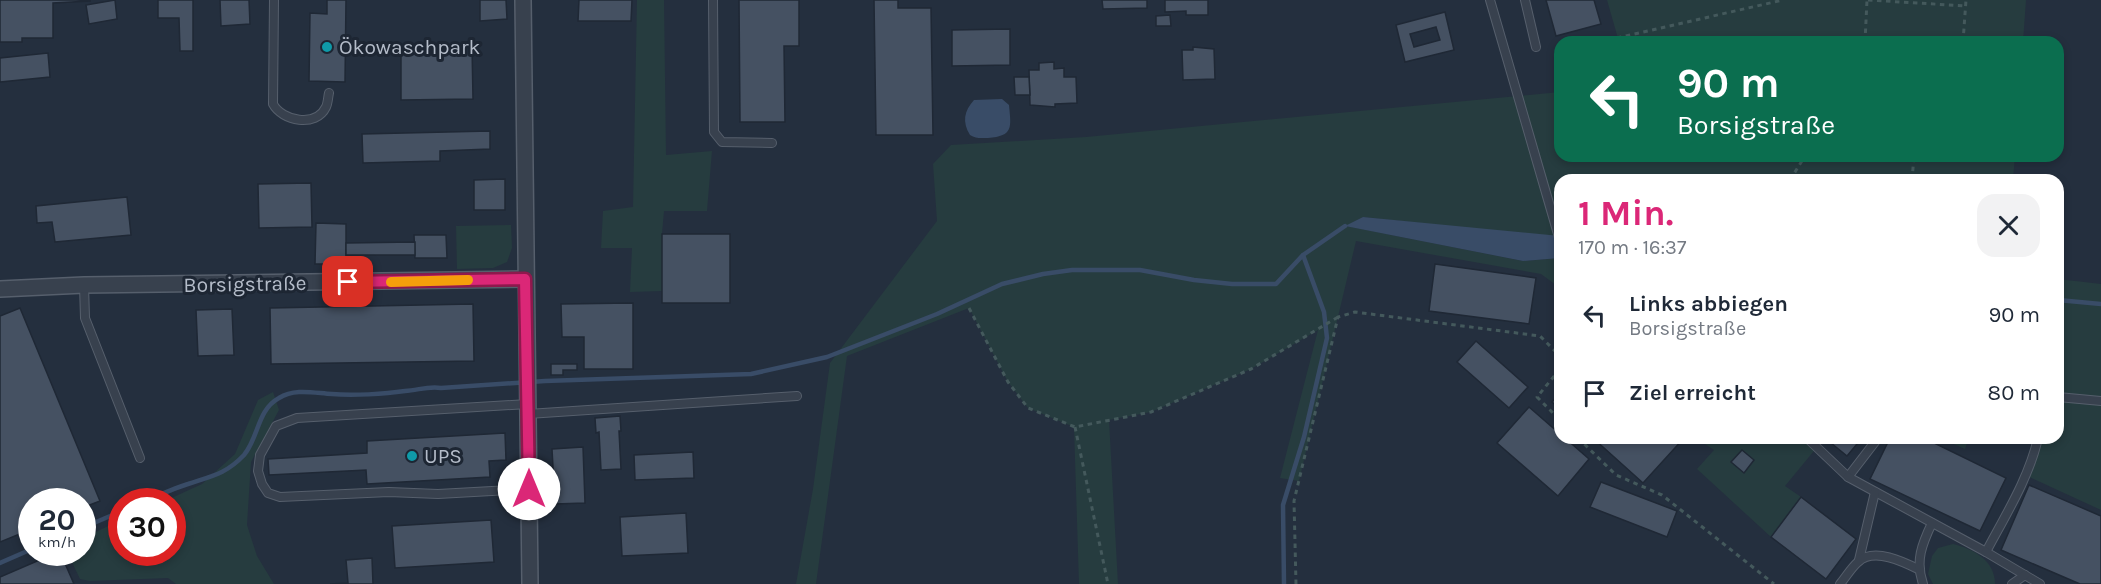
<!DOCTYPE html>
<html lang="de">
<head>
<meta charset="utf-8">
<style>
	:root { --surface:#fff; --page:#f2f2f3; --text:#1f2937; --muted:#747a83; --accent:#db2777 }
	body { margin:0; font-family:Karla,sans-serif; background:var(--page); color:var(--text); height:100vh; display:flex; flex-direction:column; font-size:22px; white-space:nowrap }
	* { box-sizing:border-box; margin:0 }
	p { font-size:20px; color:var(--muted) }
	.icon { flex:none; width:33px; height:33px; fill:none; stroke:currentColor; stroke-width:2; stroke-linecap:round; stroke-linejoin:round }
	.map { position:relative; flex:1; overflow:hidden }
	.details { position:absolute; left:1554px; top:174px; width:510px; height:270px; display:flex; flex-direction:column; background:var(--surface); border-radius:18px; box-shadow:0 3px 9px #0003 }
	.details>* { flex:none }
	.banner { position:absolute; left:1554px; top:36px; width:510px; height:126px; border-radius:18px; box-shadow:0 3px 9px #0003; background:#0b6e4f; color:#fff; overflow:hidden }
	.speed { position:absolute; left:18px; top:488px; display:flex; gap:12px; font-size:30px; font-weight:700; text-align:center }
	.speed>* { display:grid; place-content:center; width:78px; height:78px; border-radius:50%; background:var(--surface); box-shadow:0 3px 9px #0003; line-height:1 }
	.speed small { font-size:15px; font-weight:400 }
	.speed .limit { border:9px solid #d22; background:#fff; color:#111 }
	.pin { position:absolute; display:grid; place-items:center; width:51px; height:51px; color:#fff; margin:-26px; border-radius:12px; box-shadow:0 3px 9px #0006 }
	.me { position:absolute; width:66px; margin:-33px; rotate:0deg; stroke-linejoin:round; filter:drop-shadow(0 0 4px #0008) }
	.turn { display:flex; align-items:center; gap:21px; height:126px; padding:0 24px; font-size:27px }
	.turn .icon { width:78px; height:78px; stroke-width:2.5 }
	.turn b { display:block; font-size:42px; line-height:51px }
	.round { display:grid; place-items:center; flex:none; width:63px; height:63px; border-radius:18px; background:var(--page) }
	.head { display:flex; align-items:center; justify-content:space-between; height:102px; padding:0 24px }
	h1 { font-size:36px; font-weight:700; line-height:45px; color:var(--accent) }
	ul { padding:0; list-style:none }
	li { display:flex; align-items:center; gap:18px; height:78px; padding:0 24px }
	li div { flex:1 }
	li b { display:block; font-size:22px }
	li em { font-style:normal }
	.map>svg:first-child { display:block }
	.green { fill:#263c3f }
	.water { fill:#394c67 }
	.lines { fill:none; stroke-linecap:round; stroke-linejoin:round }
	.stream { stroke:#394c67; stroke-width:4.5 }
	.building { fill:#455162; stroke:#1f2835; stroke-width:1.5; fill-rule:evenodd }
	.lane-casing { stroke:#565f6c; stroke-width:10 }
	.street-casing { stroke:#565f6c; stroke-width:18 }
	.path { stroke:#44595c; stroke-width:3; stroke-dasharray:4.5 4.5; stroke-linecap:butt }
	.lane { stroke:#38414e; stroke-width:8 }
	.street { stroke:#38414e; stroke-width:15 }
	.route-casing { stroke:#8e194d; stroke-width:15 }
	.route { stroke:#db2777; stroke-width:10 }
	.slow { stroke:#f59e0b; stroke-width:10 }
	.culture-dot { fill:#0f9aa8; stroke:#1d2633; stroke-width:2 }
	.labels { text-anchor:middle; stroke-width:6; stroke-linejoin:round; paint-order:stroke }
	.poi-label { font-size:21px; fill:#b4bcc9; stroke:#1d2633; text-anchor:start }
	.street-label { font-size:21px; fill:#b4bcc9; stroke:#1d2633 }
</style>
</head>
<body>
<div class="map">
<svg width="2101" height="584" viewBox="0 0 2101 584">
	<rect width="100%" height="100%" fill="#242f3e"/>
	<g class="green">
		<polygon points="637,0 664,0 666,155 712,151 707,211 664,211 662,234 662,291 630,292 632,248 601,248 603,211 633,207"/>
		<polygon points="1607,0 2026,0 2023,42 1619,42"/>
		<polygon points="1560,92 1560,156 2015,156 2013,180 1560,180 1559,238 1363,217 1346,226 1523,261 1560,258 1560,288 1541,274 1356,241 1299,481 1280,478 1318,330 1251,369 1151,412 1109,420 1118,584 1079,584 1074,427 1028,408 1008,382 969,308 847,356 816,584 796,584 813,489 830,363 937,221 933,164 951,145 1086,137"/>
		<polygon points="511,225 512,248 507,262 493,268 457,269 456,226"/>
		<polygon points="2058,279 2101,284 2101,510 2025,475 2038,438 2058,438"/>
		<polygon points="273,392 279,410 251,462 247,525 257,556 274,584 176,584 168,578 90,581 80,579 67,552 82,552 83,538 121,520 122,552 172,552 172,501 165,501 202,484 235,454 258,400"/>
		<polygon points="1696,438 1807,438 1818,446 1785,486 1801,497 1771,537 1697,469 1714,450"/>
		<polygon points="1940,438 1969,438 1965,449"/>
		<path d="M1953,544C1974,549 1995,561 1995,584H1933L1928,574L1932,556L1938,548Z"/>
	</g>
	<g class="water">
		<path d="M1002,99L1009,105C1011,127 1014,136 988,138C981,138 976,139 970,135C962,122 964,111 974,100Z"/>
		<polygon points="1363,217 1560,236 1560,258 1523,261 1345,226"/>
	</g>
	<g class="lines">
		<g class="stream">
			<polyline points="2058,300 2101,304"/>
			<path d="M146,501C160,495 174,488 188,484C212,476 226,474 244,455C259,437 257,410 279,398C295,388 314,393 332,394C352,396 385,394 405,391C419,390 428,386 441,388L545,381L751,374L827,357L937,314L1002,284L1043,274L1072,270H1140L1194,280L1232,284H1276L1303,255L1345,226"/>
			<polyline points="82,528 122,511"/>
			<polyline points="0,563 32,549"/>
			<polyline points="1284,584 1283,505 1304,437 1327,338 1324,312 1303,255"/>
		</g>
	</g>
	<g class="building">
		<polygon points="0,0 90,0 90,1 53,3 53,38 22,38 22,42 0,42"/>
		<polygon points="115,0 117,19 89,24 86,5"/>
		<polygon points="158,0 193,0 193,51 180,51 179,18 158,18"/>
		<polygon points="220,0 249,0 250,24 221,26"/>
		<polygon points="327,0 346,0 345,82 309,81 310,13 327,14"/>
		<polygon points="480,0 506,0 507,19 480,21"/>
		<polygon points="579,0 632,0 631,21 578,21"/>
		<polygon points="739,0 799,0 799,46 784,46 785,122 740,122"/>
		<polygon points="874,0 898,0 898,8 931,8 933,135 876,135"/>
		<polygon points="1102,0 1147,0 1147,8 1103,9"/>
		<polygon points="1165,0 1208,0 1208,15 1186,15 1186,11 1165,12"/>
		<polygon points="1546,0 1594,0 1601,24 1556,36"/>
		<path d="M1445,12L1454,50L1405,62L1396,25ZM1436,27L1440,40L1414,47L1410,34Z"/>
		<polygon points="1170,15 1171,26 1156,26 1156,16"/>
		<polygon points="1010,29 1010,65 952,66 952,30"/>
		<polygon points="472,46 473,99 401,100 401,47"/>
		<polygon points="1193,47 1214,49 1215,79 1183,80 1182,50 1193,50"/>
		<polygon points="48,53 50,77 0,82 0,58"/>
		<polygon points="1054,62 1054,69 1064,68 1064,77 1076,77 1077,103 1055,104 1055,107 1030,105 1029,70 1039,70 1039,63"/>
		<polygon points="1014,77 1029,77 1030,95 1015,95"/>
		<polygon points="490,131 490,149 440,151 440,161 363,163 362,134"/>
		<polygon points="505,179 505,210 474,210 474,180"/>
		<polygon points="311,183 312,227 259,228 258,184"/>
		<polygon points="127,197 131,235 55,242 52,222 37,223 36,206"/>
		<polygon points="316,223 346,224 346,264 315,264"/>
		<rect x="662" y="234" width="68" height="69"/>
		<polygon points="414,235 446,235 447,258 415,258"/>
		<polygon points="415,242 415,255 346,255 346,243"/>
		<polygon points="1435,264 1536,278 1529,324 1429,311"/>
		<polygon points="633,303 633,369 584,369 584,337 562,337 561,304"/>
		<polygon points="473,304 474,361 271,364 270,308"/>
		<polygon points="20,308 100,501 82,508 82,501 32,501 32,529 0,542 0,316"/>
		<polygon points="232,309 234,355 198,356 196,310"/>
		<polygon points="1476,341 1528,387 1509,408 1457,362"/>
		<polygon points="551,364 577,364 577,370 563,370 563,375 551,375"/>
		<polygon points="1560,393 1560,409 1552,402"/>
		<polygon points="1529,407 1560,434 1560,438 1565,438 1589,459 1558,496 1497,443"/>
		<polygon points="620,416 621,431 619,431 621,469 601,470 599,432 596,433 595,418"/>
		<polygon points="505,433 506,460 489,461 490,477 367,484 366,470 269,475 268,459 367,453 367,441"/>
		<polygon points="1593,438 1684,438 1643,483"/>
		<polygon points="1825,438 1862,438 1847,456"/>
		<polygon points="1890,438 1924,438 2006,478 1980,531 1870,479"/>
		<polygon points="583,447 585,503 555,504 552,449"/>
		<polygon points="1742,450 1754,460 1744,473 1731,462"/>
		<polygon points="693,452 694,478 635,480 634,455"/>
		<polygon points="1601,482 1677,511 1667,537 1590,507"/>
		<polygon points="2029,485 2101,516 2101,584 2080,584 2001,550"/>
		<polygon points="1801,497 1856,539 1826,579 1771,537"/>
		<polygon points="686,513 688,553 622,556 620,517"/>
		<polygon points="491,520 494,562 395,568 392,526"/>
		<polygon points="58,552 60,552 74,584 0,584 0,577"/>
		<polygon points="372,558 373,584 330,584 348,583 346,560"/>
	</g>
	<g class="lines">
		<defs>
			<g id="lane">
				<path d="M274,0L273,104C282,121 316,128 326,107C328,103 328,97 329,93"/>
				<polyline points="713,0 714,132 722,142 772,143"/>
				<polyline points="1490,0 1560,241"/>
				<polyline points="1525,0 1536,47"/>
				<polyline points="84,285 85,318 140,458"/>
				<polyline points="2058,397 2101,401"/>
				<polyline points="528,404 297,418 276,426 260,455 258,471 262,484 268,493 280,497 389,492 438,494 529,489"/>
				<polyline points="528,414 797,396"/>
				<polyline points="1807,438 1848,477 1878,438"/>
				<path d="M1848,477L1986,552C2005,516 2029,478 2038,438"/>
				<polyline points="1986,552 2040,584"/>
				<polyline points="1859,560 1875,492"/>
				<path d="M1840,584C1846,577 1851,568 1858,562C1874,547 1904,562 1920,570"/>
				<path d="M1923,584C1915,561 1922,544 1932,523"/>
				<polyline points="2012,584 2025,575"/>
			</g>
			<g id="street">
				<polyline points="523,0 530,584"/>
				<polyline points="0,289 84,285 525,279"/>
			</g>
		</defs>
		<use href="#lane" class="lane-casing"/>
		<use href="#street" class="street-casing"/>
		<g class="path">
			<polyline points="1868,0 1966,6"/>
			<polyline points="1617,38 1783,0"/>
			<polyline points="1865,42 1867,0"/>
			<polyline points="1963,42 1966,0"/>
			<polyline points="1790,180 1805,156"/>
			<polyline points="1912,180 1914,156"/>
			<polyline points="969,308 1008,382 1028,408 1075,427 1151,412 1251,369 1338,317"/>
			<polyline points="1560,369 1537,397 1560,420"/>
			<polyline points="1075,427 1108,584"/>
			<polyline points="1578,438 1616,475 1662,495 1774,584"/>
			<polyline points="1296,584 1294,501 1338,317 1355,312 1540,336 1560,356"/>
		</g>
		<use href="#lane" class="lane"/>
		<use href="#street" class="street"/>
	</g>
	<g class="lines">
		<defs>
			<polyline id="route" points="348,282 525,279 529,489"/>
		</defs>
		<use href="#route" class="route-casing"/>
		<use href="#route" class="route"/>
		<polyline class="slow" points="391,282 468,280"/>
	</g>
	<g class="culture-dot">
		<circle cx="327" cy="47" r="6"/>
		<circle cx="412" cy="456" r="6"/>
	</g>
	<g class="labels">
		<g class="poi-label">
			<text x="339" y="54">Ökowaschpark</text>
			<text x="424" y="463">UPS</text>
		</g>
		<g class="street-label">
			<text transform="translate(245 284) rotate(-1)" y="7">Borsigstraße</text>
		</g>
	</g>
</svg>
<div class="speed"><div>20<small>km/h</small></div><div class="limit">30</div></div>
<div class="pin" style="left:348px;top:282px;background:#d93025"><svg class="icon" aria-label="arrive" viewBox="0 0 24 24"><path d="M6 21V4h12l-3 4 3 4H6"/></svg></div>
<svg class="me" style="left:529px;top:489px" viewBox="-20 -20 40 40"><circle r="19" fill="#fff"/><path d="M0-13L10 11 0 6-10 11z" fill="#db2777"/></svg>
<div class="banner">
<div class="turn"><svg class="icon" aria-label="left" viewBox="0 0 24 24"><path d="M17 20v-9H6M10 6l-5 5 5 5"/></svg><div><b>90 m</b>Borsigstraße</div></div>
</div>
<section class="details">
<div class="head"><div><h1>1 Min.</h1><p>170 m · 16:37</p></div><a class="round"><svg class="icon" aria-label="close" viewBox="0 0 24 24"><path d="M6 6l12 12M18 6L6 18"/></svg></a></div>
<ul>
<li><svg class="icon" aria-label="left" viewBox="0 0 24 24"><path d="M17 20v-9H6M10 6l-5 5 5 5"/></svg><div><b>Links abbiegen</b><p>Borsigstraße</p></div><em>90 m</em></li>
<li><svg class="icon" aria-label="arrive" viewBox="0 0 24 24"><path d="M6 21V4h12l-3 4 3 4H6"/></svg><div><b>Ziel erreicht</b></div><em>80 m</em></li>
</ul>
</section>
</div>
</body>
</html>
